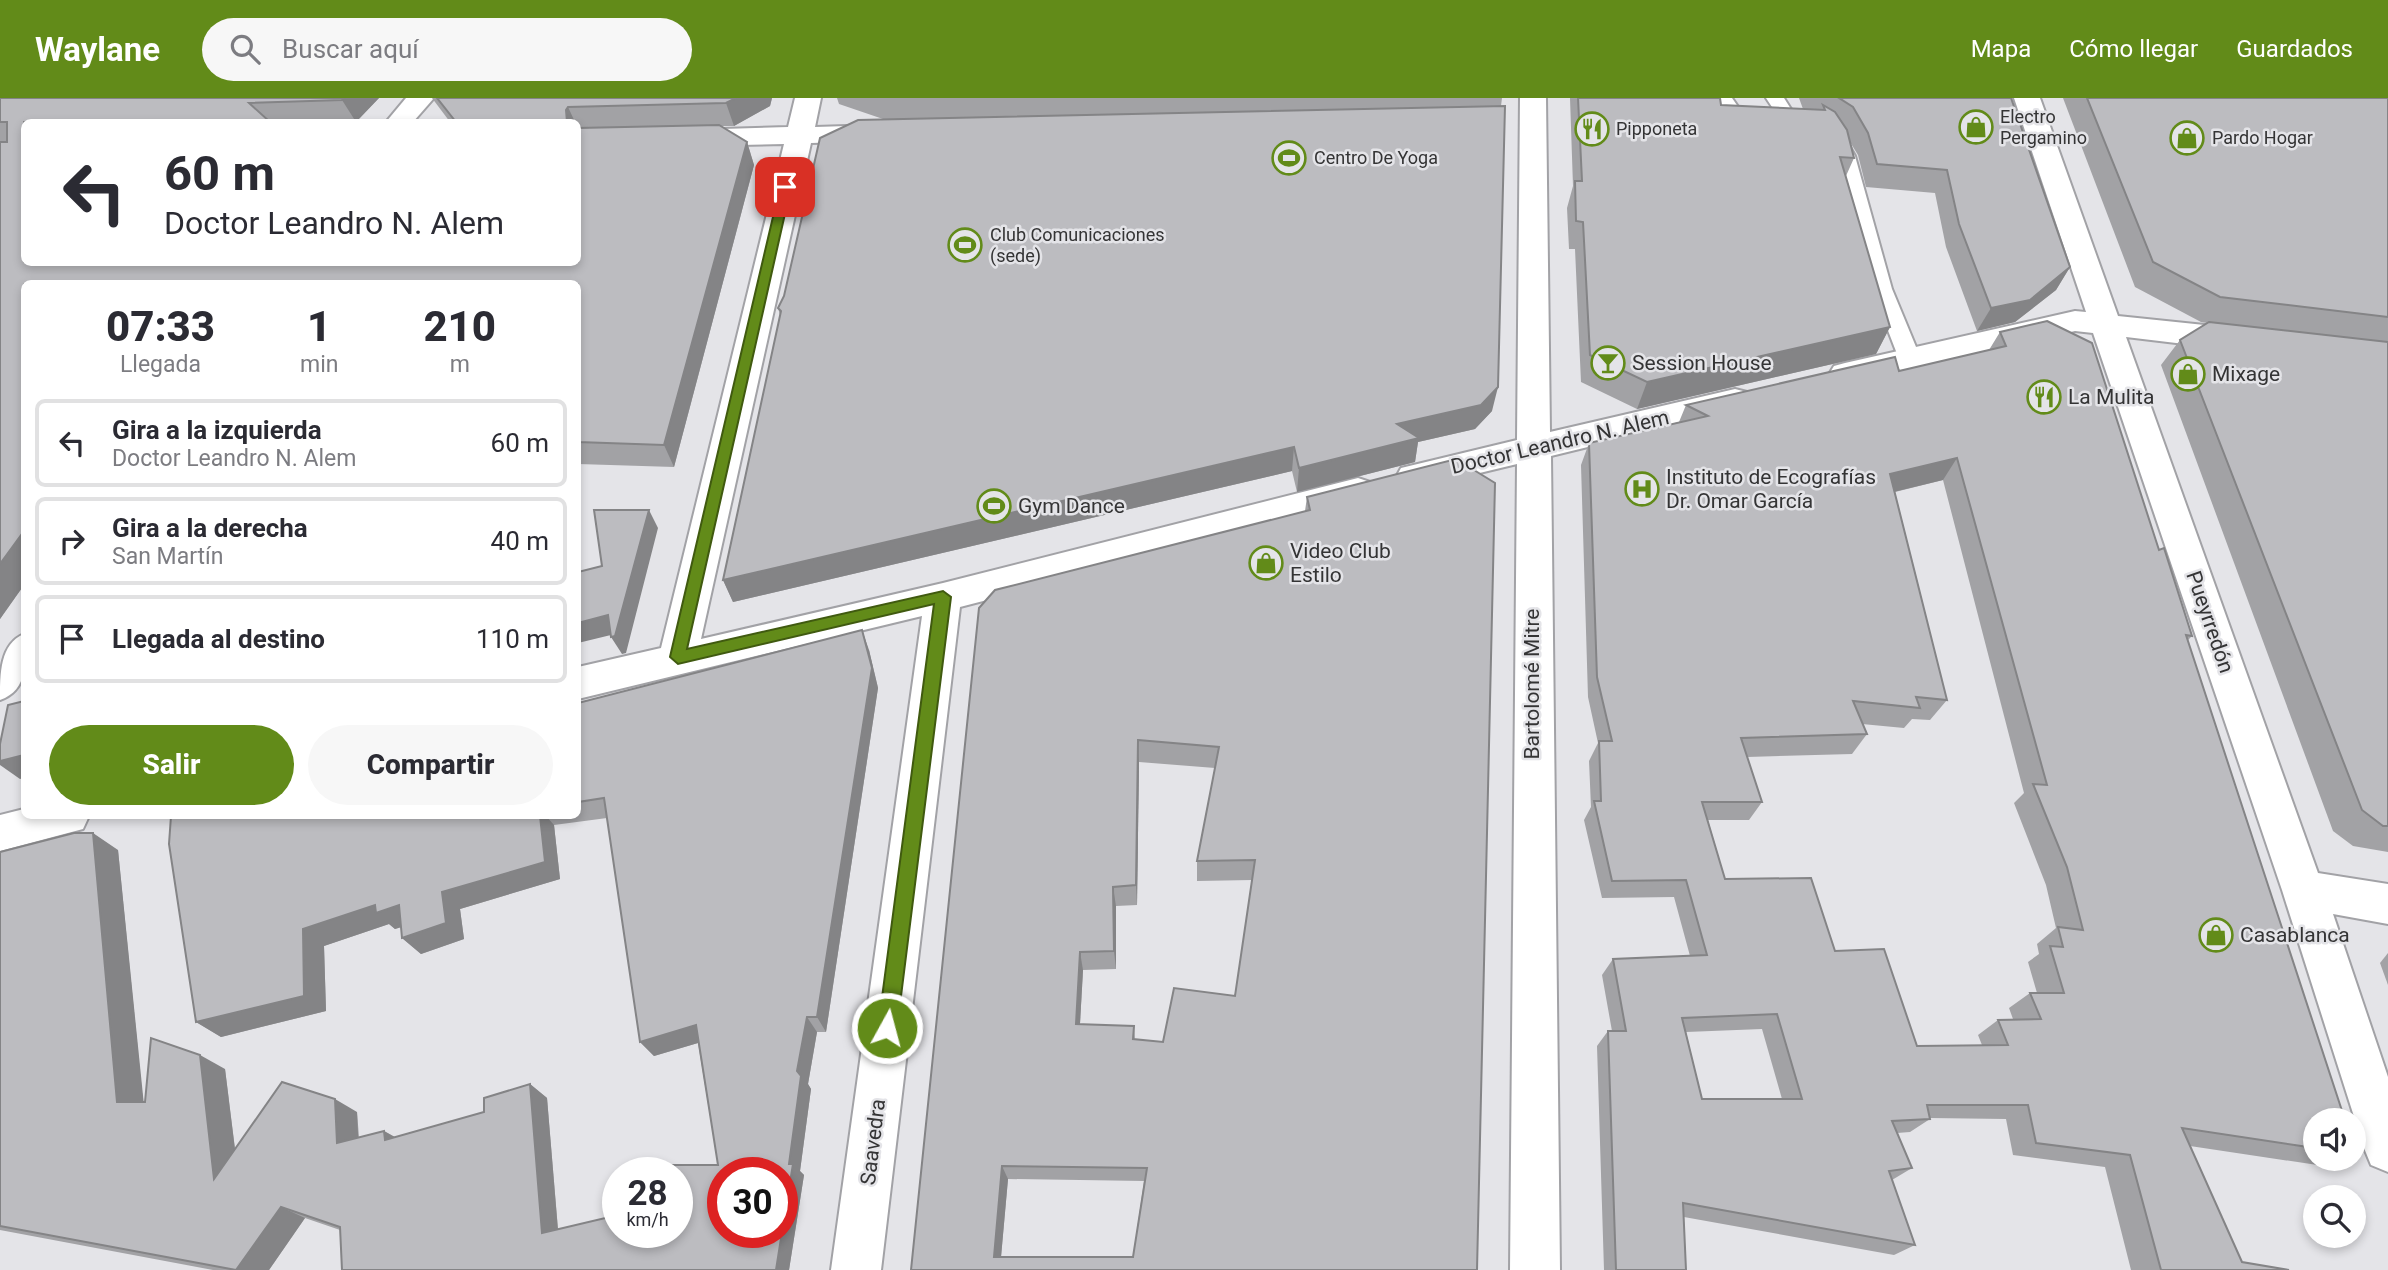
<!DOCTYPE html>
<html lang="es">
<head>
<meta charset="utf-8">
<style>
	:root { --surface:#fff; --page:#f7f7f7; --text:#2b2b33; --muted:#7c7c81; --line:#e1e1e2; --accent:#628b19 }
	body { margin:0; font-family:Roboto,sans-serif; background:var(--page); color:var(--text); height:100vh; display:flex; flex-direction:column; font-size:26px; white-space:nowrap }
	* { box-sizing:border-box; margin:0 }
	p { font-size:23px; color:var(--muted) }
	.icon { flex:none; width:38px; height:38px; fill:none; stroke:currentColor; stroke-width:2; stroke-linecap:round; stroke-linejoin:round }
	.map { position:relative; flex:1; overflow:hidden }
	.sheet { position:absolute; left:21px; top:182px; width:560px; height:539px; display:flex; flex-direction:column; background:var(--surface); border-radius:10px; box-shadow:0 4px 10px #0003 }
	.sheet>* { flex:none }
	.banner { position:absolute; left:21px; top:21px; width:560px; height:147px; border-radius:10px; box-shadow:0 4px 10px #0003; background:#fff; color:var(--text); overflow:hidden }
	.buttons { position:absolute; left:2303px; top:1010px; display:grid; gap:14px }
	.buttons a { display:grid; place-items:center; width:63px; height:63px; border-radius:50%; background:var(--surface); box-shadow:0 4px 10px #0003; font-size:35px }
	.speed { position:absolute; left:602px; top:1059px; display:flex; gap:14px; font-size:35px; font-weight:700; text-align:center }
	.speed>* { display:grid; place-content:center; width:91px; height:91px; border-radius:50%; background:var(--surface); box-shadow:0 4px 10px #0003; line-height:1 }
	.speed small { font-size:18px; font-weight:400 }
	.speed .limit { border:10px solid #d22; background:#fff; color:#111 }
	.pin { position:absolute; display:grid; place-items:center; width:60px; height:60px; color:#fff; margin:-30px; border-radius:14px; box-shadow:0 4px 10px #0006 }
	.me { position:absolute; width:77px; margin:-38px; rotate:7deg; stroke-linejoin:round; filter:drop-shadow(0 0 5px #0008) }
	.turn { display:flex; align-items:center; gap:24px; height:147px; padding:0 28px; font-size:32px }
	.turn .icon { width:91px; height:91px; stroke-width:2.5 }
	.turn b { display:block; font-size:49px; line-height:60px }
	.eta { display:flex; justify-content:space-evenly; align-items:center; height:119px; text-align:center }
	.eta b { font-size:42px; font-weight:800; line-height:49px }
	.action { display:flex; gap:14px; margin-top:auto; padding:14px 28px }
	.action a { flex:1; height:80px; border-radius:42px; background:var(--accent); color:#fff; font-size:28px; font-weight:800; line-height:80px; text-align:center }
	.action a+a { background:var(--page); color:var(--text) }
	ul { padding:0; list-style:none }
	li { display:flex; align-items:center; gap:21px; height:88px; margin:0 14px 10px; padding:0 14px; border:4px solid var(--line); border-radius:10px }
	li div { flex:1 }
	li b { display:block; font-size:26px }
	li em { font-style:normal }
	header { display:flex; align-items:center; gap:42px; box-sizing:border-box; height:98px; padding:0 35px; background:var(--accent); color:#fff }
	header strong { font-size:33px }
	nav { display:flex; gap:38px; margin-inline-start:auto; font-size:24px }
	.search { width:490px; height:63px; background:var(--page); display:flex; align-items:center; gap:18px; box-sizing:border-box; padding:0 24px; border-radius:38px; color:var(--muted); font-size:26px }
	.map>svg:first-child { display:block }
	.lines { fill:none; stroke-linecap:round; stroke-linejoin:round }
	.service-casing { stroke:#a2a2a6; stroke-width:4 }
	.minor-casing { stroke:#a2a2a6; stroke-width:4 }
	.service { fill:#fff; fill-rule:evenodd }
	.minor { fill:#fff; fill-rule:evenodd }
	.wall { fill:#a2a2a5; fill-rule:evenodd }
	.shaded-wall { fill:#848486 }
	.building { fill:#bcbcc0; stroke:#848486; stroke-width:2; fill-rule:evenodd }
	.route { fill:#628b19; stroke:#405a10; stroke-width:2 }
	.labels { text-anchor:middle; stroke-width:5; stroke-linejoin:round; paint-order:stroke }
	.far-poi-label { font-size:18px; fill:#343435; stroke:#e4e4e8; text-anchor:start }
	.poi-label { font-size:21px; fill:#343435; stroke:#e4e4e8; text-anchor:start }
	.street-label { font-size:21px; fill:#343435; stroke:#e4e4e8 }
</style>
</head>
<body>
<header>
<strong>Waylane</strong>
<div class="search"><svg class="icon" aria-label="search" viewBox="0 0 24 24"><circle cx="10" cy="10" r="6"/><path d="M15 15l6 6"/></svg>Buscar aquí</div>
<nav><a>Mapa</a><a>Cómo llegar</a><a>Guardados</a></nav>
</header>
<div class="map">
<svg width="2388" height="1172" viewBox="0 0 2388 1172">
	<rect width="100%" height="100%" fill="#e4e4e8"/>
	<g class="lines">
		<defs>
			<g id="service">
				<path d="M1714,0H1732L1741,13L1761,18L1764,22L1755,28C1736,26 1720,20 1714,0Z"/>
				<path d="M1766,0H1784L1796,19L1827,24L1841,33L1855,58L1892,191L1921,261L1918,266H1902L1899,261L1872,191L1837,58C1821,30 1812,34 1784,27Z"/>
			</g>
			<g id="minor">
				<polygon points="406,0 434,0 413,24 386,24"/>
				<polygon points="795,0 821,0 815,29 879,27 889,29 893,35 889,41 879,43 811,45 701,541 943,485 1358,380 1370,384 1375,393 1370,402 1358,406 960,509 881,1172 831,1172 922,518 578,601 578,569 661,550 784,46 688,48 678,46 674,40 678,34 688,32 788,29"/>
				<polygon points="1520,0 1546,0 1550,334 1735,291 1747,294 1751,302 1747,310 1735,313 1551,358 1560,1172 1510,1172 1517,366 1413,391 1401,388 1396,379 1401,370 1517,342"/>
				<polygon points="2014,0 2040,0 2118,218 2243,231 2254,235 2259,242 2254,249 2243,253 2126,239 2318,775 2388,786 2388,826 2333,816 2388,979 2388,1074 2371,1067 2364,1050 2282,792 2093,235 2075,233 1845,287 1834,284 1829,276 1834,268 1845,265 2075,213 2086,214"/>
				<path d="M24,536C26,562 29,592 0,602C0,575 0,546 24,536Z"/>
				<polygon points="24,711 24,718 89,718 83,731 0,753 0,717"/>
			</g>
		</defs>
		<use href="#service" class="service-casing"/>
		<use href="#minor" class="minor-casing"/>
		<use href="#service" class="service"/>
		<use href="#minor" class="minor"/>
	</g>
	<g class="wall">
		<polygon points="0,0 379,0 356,24 24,24 279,165 578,164 578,24 450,24 432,0 772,0 770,8 734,28 721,28 747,44 754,67 674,369 578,366 578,186 24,186 24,487 0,521"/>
		<polygon points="837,0 1502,0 1501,8 1492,313 1475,331 1418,344 1415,364 1297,394 1292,373 733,504 723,482 780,217 778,210 883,21 839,6"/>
		<polygon points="1570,0 1720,0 1721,7 1803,11 1799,0 2011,0 2070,169 2056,192 2015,224 1977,233 1946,149 1935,95 1866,89 1858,57 1850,44 1854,60 1846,78 1890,229 1876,256 1637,311 1581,284 1575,151 1569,151 1567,110 1573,88"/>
		<polygon points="2063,0 2388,0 2388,754 2353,748 2333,733 2161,267 2180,242 2207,225 2201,224 2135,189"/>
		<path d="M2000,234L2159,452L2192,538L2188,542L2315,1022V1060H2344L2324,1068L2190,1048L2242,1164L2289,1172H2131L2105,1069L2013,1057L2006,1021L1930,1020V1021L1910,1034L1897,1035L1912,1070L1892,1082L1915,1147L1894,1157L1684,1119L1686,1172H1604L1597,948L1608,933H1612L1602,877L1613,861L1690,858L1674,799L1602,800L1584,722L1591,709L1589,663L1598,645L1588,599L1581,367L1589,345L1679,324L1686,307L1899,273L1989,252ZM1943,382L2024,695L2014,705L2046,787L2056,830L2037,846L2039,856L2028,864L2037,895H2030L2009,910L2013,921L1998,922L1978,937L1982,947L1917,948L1835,853L1725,781L1708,722H1749L1762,704L1747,659L1852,656L1867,636L1862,626L1904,630L1912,621L1930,622L1947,602L1895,394ZM1762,931L1782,1001H1702L1686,934Z"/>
		<path d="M1307,399L1477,1172H911L979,510L1305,413ZM1139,664L1215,670L1197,763V783L1252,782L1235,898L1163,944L1135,941L1134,928L1080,926L1083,872L1116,871V808L1137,807ZM1008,1081L1144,1083L1133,1159H1001Z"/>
		<polygon points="869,552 878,590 826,934 817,934 808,986 811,991 800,1073 804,1077 789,1172 340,1132 305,1120 269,1172 213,1172 0,1132 0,754 118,752 143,1004 225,971 235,1051 357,1014 359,1039 384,1033 395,1039 484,1014 530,986 547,1000 558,1131 618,1134 718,1067 698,945 654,958 640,944 607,720 554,727 560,781 460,811 464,841 421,856 402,840 401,829 395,831 389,826 324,848 326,913 221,939 196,924 171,718 578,718 578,605"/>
		<polygon points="2388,855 2388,887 2380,865"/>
	</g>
	<g class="shaded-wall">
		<polygon points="344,0 379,0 356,24 342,2"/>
		<polygon points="736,0 772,0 770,8 734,28 726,5"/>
		<polygon points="568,9 575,24 567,24 566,12"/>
		<polygon points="747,44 754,67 674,369 664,347"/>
		<polygon points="2070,169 2056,192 2015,224 1977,233 1991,210"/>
		<polygon points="1890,229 1876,256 1637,311 1647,284"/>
		<polygon points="1498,289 1492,313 1475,331 1418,344 1415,364 1297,394 1299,370 1397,326"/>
		<polygon points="1294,349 1292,373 733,504 723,482"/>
		<polygon points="1957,360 1943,382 1877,398 1890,376"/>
		<polygon points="649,412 658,430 626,555 622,556 611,539 615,536 578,545 578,525"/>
		<polygon points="24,433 24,487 0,521 0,466"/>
		<polygon points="862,532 869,552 878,590 826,934 817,919"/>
		<polygon points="1138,642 1139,664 1137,807 1136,787"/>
		<polygon points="24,657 24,680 20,681 0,667 0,663"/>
		<polygon points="540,718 546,718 554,727 560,781 460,811 464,841 421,856 402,840 442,794"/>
		<polygon points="93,735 118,752 145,1017 117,1004"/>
		<polygon points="1113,789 1116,808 1116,871 1114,853"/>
		<polygon points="375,807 399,807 418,824 395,831 389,826 324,848 326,913 221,939 196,924 303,831"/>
		<polygon points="1080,854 1083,872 1079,943 1076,926"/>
		<polygon points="807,919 817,934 808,986 811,991 800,1073 804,1077 789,1172 776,1172 789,1066 797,973"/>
		<polygon points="696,927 708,942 654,958 640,944"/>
		<polygon points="200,957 225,971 240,1092 214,1081"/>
		<polygon points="530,986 547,1000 559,1145 542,1135"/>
		<polygon points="335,1001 357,1014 359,1057 337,1045"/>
		<polygon points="384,1033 405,1045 385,1042"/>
		<polygon points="1002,1068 1008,1081 1000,1170 994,1159"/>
		<polygon points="281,1109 305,1120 269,1172 236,1172"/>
	</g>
	<g class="building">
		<polygon points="0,0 344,0 342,2 249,5 270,24 24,24 24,164 249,164 281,166 282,164 578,164 578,30 719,27 747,44 664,347 578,344 578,186 24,186 24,433 0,466 0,44 7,44 7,24 0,24"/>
		<polygon points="437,0 736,0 726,5 568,9 566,12 567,24 456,24"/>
		<polygon points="1578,0 1720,0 1721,7 1825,12 1823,7 1835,14 1847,32 1854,60 1840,59 1890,229 1647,284 1590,257 1583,124 1576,123 1575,83 1582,83"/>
		<polygon points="1839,0 2011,0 2070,169 2030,202 1991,210 1959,126 1947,72 1877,66 1868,35 1853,9"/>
		<polygon points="2087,0 2388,0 2388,219 2220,199 2153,164"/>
		<polygon points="1505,8 1498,289 1481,307 1397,326 1419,340 1299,370 1294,349 723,482 781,213 778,210 784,198 820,40 858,22"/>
		<path d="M2047,223L2092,245L2159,452L2164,450L2192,538L2186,537L2345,1022H2315V1050L2182,1030L2242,1164L2289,1172H2161L2130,1057L2036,1045L2028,1007H1927L1930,1021L1892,1023L1912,1070L1889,1073L1915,1147L1683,1105L1686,1172H1616L1608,933H1626L1613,861L1707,857L1686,782L1612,783L1594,703H1601L1599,643H1612L1597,579L1589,345L1708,318L1686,307L1895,259L1899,273L2006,248L2000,234ZM1957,360L2047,687L2033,686L2067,769L2083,832L2058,829L2063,849L2050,848L2064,895H2030L2041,921L1998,922L2008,947L1917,948L1884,851L1835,853L1811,780L1725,781L1702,704H1762L1741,640L1867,636L1853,603L1920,610L1916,599L1947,602L1890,376ZM1777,916L1802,1001H1702L1682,920Z"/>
		<polygon points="2209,224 2388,244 2388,728 2383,728 2362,712 2180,242"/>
		<path d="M1456,361L1495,385L1477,1172H911L979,510L995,492L1310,412L1307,399ZM1138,642L1219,649L1197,763L1255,762L1235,898L1174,890L1163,944L1133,941L1134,928L1076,926L1080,854L1114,853L1113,789L1136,787ZM1002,1068L1147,1070L1133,1159H994Z"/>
		<polygon points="594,412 649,412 615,538 611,539 608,517 578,525 578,474 602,468"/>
		<polygon points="862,532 872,570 817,919 807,919 797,973 801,978 789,1066 793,1066 782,1134 782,1074 723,1074 723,1134 782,1134 776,1172 342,1172 340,1129 281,1109 236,1172 0,1128 0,754 74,735 93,735 117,1004 145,1004 151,940 200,957 214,1081 282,984 335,1001 337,1045 384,1033 385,1042 484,1014 484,1000 530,986 542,1135 618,1117 618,1134 677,1134 677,1074 659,1074 661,1067 718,1067 696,927 640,944 604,700 578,704 578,605"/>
		<polygon points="24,603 24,657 0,663 0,646 8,607"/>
		<polygon points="171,718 540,718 545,764 442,794 446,825 402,840 399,807 376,815 375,807 303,831 304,898 196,924 169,746"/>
	</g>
	<polygon class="route" points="785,86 791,89 687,551 943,493 951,499 897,930 894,936 887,939 881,936 878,930 934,506 678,566 670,559 780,89"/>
	<defs>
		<symbol id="shop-ring" viewBox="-11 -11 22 22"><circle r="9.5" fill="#e4e4e8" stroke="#628b19" stroke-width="1.5"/><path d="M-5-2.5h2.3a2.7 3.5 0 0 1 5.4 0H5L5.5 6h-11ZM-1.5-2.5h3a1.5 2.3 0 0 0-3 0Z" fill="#628b19"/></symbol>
		<symbol id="restaurant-ring" viewBox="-11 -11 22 22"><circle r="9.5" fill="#e4e4e8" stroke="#628b19" stroke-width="1.5"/><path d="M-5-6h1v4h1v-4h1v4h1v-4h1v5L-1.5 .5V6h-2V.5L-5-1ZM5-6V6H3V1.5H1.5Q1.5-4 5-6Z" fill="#628b19"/></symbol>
		<symbol id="stadium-ring" viewBox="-11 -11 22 22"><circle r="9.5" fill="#e4e4e8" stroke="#628b19" stroke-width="1.5"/><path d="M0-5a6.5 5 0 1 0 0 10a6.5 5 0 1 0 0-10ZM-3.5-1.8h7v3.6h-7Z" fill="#628b19"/></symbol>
		<symbol id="bar-ring" viewBox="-11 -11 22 22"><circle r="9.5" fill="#e4e4e8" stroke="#628b19" stroke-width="1.5"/><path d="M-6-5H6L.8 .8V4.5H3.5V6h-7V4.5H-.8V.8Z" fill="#628b19"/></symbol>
		<symbol id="hospital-ring" viewBox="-11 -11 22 22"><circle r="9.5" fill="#e4e4e8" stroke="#628b19" stroke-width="1.5"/><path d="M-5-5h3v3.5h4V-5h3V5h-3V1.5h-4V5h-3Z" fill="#628b19"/></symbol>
	</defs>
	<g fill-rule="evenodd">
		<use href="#shop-ring" x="1957" y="10" width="38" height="38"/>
		<use href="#restaurant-ring" x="1573" y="12" width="38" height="38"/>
		<use href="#shop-ring" x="2168" y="21" width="38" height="38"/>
		<use href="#stadium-ring" x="1270" y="41" width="38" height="38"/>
		<use href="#stadium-ring" x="946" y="128" width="38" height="38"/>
		<use href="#bar-ring" x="1589" y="246" width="38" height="38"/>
		<use href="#shop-ring" x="2169" y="257" width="38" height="38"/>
		<use href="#restaurant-ring" x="2025" y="280" width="38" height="38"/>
		<use href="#hospital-ring" x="1623" y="372" width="38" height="38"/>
		<use href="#stadium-ring" x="975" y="389" width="38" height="38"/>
		<use href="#shop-ring" x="1247" y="446" width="38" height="38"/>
		<use href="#shop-ring" x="2197" y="818" width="38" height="38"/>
	</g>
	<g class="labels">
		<g class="far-poi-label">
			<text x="2000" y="25">Electro<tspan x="2000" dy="21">Pergamino</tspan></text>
			<text x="1616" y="37">Pipponeta</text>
			<text x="2212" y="46">Pardo Hogar</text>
			<text x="1314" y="66">Centro De Yoga</text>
			<text x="990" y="143">Club Comunicaciones<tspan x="990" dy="21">(sede)</tspan></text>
		</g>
		<g class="poi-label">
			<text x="1632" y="272">Session House</text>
			<text x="2212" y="283">Mixage</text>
			<text x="2068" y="306">La Mulita</text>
			<text x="1666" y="386">Instituto de Ecografías<tspan x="1666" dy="24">Dr. Omar García</tspan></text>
			<text x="1018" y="415">Gym Dance</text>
			<text x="1290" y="460">Video Club<tspan x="1290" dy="24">Estilo</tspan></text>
			<text x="2240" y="844">Casablanca</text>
		</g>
		<g class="street-label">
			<text transform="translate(1560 344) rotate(-13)" y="7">Doctor Leandro N. Alem</text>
			<text transform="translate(2210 524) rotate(71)" y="7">Pueyrredón</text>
			<text transform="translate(1532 586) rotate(-90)" y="7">Bartolomé Mitre</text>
			<text transform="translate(873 1044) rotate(-83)" y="7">Saavedra</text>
		</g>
	</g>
</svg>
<div class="buttons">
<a><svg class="icon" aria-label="sound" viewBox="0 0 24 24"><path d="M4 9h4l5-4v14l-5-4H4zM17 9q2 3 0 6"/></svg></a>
<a><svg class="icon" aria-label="search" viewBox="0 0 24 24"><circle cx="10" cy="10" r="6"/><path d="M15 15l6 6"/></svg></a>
</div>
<div class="speed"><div>28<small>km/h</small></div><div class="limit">30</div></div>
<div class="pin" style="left:785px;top:89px;background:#d93025"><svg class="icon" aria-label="arrive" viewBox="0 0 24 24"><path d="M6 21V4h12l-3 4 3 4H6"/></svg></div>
<svg class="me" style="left:887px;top:930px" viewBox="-20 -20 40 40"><circle r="17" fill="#628b19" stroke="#fff" stroke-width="3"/><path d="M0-11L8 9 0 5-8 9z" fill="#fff"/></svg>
<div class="banner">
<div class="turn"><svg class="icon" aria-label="left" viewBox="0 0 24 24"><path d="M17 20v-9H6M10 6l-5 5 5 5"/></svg><div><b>60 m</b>Doctor Leandro N. Alem</div></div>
</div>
<section class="sheet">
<div class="eta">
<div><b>07:33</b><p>Llegada</p></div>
<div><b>1</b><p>min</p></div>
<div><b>210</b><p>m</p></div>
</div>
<ul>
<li><svg class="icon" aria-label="left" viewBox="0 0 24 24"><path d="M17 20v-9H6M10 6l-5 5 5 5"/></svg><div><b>Gira a la izquierda</b><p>Doctor Leandro N. Alem</p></div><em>60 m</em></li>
<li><svg class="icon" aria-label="right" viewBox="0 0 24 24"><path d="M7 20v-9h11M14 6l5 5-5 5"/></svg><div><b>Gira a la derecha</b><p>San Martín</p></div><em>40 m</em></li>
<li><svg class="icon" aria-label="arrive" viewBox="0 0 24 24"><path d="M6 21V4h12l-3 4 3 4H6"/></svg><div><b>Llegada al destino</b></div><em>110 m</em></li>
</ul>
<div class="action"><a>Salir</a><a>Compartir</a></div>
</section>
</div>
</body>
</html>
